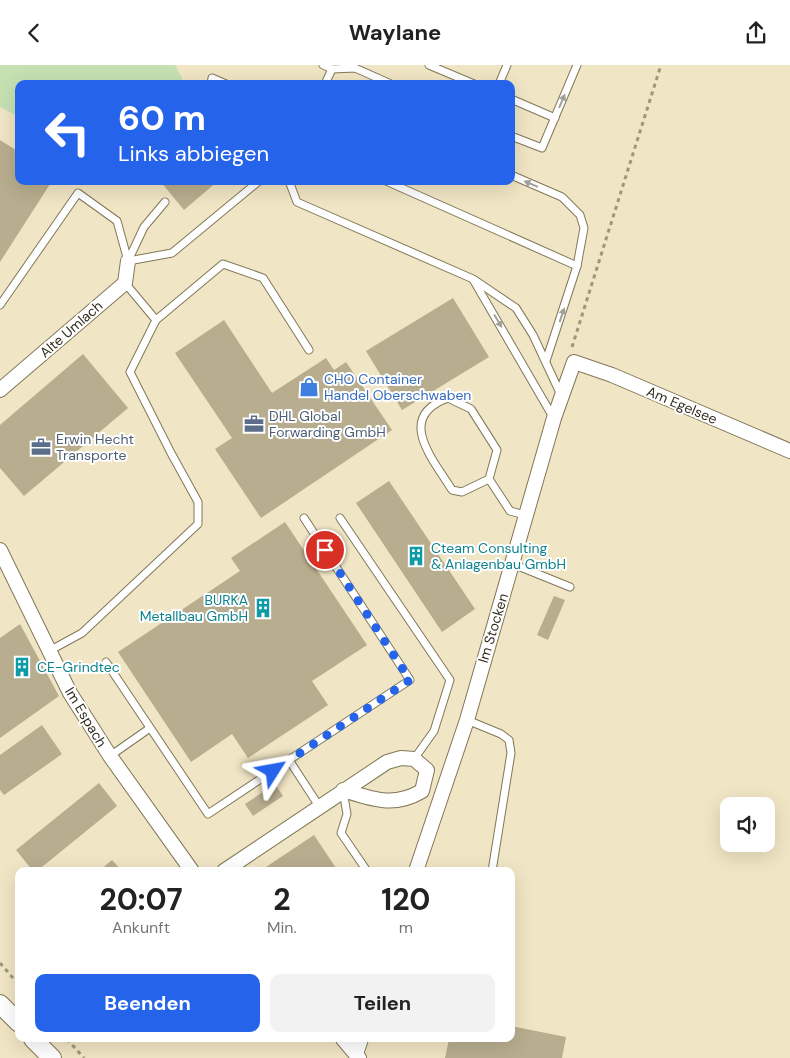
<!DOCTYPE html>
<html lang="de">
<head>
<meta charset="utf-8">
<style>
	:root { --surface:#fff; --page:#f2f2f2; --text:#222; --muted:#767676; --accent:#2563eb }
	body { margin:0; font-family:"DM Sans",sans-serif; background:var(--page); color:var(--text); height:100vh; display:flex; flex-direction:column; font-size:19px; white-space:nowrap }
	* { box-sizing:border-box; margin:0 }
	p { font-size:16px; color:var(--muted) }
	.icon { flex:none; width:28px; height:28px; fill:none; stroke:currentColor; stroke-width:2; stroke-linecap:round; stroke-linejoin:round }
	.map { position:relative; flex:1; overflow:hidden }
	.panel { position:absolute; left:15px; top:802px; width:500px; height:175px; display:flex; flex-direction:column; background:var(--surface); border-radius:10px; box-shadow:0 5px 20px #0002 }
	.panel>* { flex:none }
	.top-card { position:absolute; left:15px; top:15px; width:500px; height:105px; border-radius:10px; box-shadow:0 5px 20px #0002; background:#2563eb; color:#fff; overflow:hidden }
	.controls { position:absolute; left:720px; top:732px; display:grid; gap:10px }
	.controls a { display:grid; place-items:center; width:55px; height:55px; border-radius:10px; background:var(--surface); box-shadow:0 5px 20px #0002; font-size:25px }
	.pin { position:absolute; display:grid; place-items:center; width:42px; height:42px; color:#fff; margin:-21px; border:2px solid #fff; border-radius:50%; box-shadow:0 1px 5px #0007 }
	.me { position:absolute; width:55px; margin:-28px; rotate:56deg; stroke-linejoin:round; filter:drop-shadow(0 0 4px #0008) }
	.turn { display:flex; align-items:center; gap:18px; height:105px; padding:0 20px; font-size:22px }
	.turn .icon { width:65px; height:65px; stroke-width:2.5 }
	.turn b { display:block; font-size:35px; line-height:42px }
	.eta { display:flex; justify-content:space-evenly; align-items:center; height:85px; text-align:center }
	.eta b { font-size:30px; font-weight:700; line-height:35px }
	.button { display:flex; gap:10px; margin-top:auto; padding:10px 20px }
	.button a { flex:1; height:58px; border-radius:10px; background:var(--accent); color:#fff; font-size:20px; font-weight:700; line-height:58px; text-align:center }
	.button a+a { background:var(--page); color:var(--text) }
	header { display:flex; justify-content:space-between; align-items:center; height:65px; padding:0 20px; background:var(--surface); font-size:22px; font-weight:700 }
	.map>svg:first-child { display:block }
	.green { fill:#c5e1b2 }
	.building { fill:#b8ad8e }
	.lines { fill:none; stroke-linecap:round; stroke-linejoin:round }
	.service-casing { stroke:#817759; stroke-width:9 }
	.minor-casing { stroke:#817759; stroke-width:16 }
	.tertiary-casing { stroke:#817759; stroke-width:20 }
	.path { stroke:#9e967d; stroke-width:3; stroke-dasharray:4 4; stroke-linecap:butt }
	.service { stroke:#fff; stroke-width:7 }
	.minor { stroke:#fff; stroke-width:14 }
	.tertiary { stroke:#fff; stroke-width:18 }
	.oneway { fill:#a2a09b }
	.route { stroke:#2563eb; stroke-width:9; stroke-dasharray:0 16.2 }
	.labels { text-anchor:middle; stroke-width:4; stroke-linejoin:round; paint-order:stroke }
	.street-label { font-size:14px; fill:#312d20; stroke:#fff }
	.shop-label { font-size:14px; fill:#366cbe; stroke:#fff; text-anchor:start }
	.service-label { font-size:14px; fill:#4e5e75; stroke:#fff; text-anchor:start }
	.culture-label { font-size:14px; fill:#0d838f; stroke:#fff; text-anchor:start }
</style>
</head>
<body>
<header><svg class="icon" aria-label="back" viewBox="0 0 24 24"><path d="M15 5l-7 7 7 7"/></svg>Waylane<svg class="icon" aria-label="share" viewBox="0 0 24 24"><path d="M12 15V3M7 8l5-5 5 5M5 13v7h14v-7"/></svg></header>
<div class="map">
<svg width="790" height="993" viewBox="0 0 790 993">
	<rect width="100%" height="100%" fill="#f0e5c4"/>
	<polygon class="green" points="0,0 175,0 185,19 19,19 19,52 0,42"/>
	<g class="building">
		<polygon points="0,75 19,87 19,116 52,116 0,197"/>
		<polygon points="160,116 218,116 184,145"/>
		<polygon points="453,233 489,292 402,345 366,286"/>
		<polygon points="224,255 272,328 326,293 334,305 346,297 392,365 261,453 215,384 232,373 175,288"/>
		<polygon points="83,289 128,343 24,431 0,403 0,360"/>
		<polygon points="389,416 475,544 442,567 356,438"/>
		<polygon points="285,457 367,580 312,616 328,640 248,693 232,669 191,697 118,587 240,506 231,493"/>
		<polygon points="554,531 565,535 548,575 537,570"/>
		<polygon points="20,559 59,631 0,673 0,573"/>
		<polygon points="42,660 62,689 4,730 0,725 0,690"/>
		<polygon points="99,718 117,741 37,806 33,806 16,785"/>
		<polygon points="275,719 283,731 253,751 245,739"/>
		<polygon points="314,770 338,806 260,806"/>
		<polygon points="112,795 122,806 99,806"/>
		<polygon points="511,961 566,972 562,993 445,993 449,974 511,974"/>
	</g>
	<g class="lines">
		<defs>
			<g id="service">
				<polyline points="323,0 332,4 355,3 391,19"/>
				<polyline points="429,0 474,19"/>
				<polyline points="211,19 212,13 226,19"/>
				<polyline points="325,19 332,4"/>
				<polyline points="499,19 507,0"/>
				<polyline points="511,34 555,53"/>
				<polyline points="511,71 542,83 577,0"/>
				<polyline points="511,110 562,132 580,150 584,163 577,201 546,296"/>
				<polyline points="289,116 297,137 473,214 516,243 533,270 561,330"/>
				<polyline points="386,116 577,201"/>
				<polyline points="128,196 172,188 259,116"/>
				<polyline points="128,196 144,162 165,137"/>
				<polyline points="474,216 553,352"/>
				<polyline points="0,240 78,128 117,156 128,196"/>
				<polyline points="156,255 223,199 263,213 309,285"/>
				<path d="M489,414L462,427L452,425C433,394 395,352 448,333L471,344L497,385L489,414L510,446L525,450"/>
				<polyline points="304,453 410,615 289,695 319,741"/>
				<polyline points="340,453 450,615 434,666 414,694"/>
				<polyline points="513,499 570,522"/>
				<polyline points="49,586 82,568 198,459 198,437 171,388 130,307 156,255 125,218"/>
				<polyline points="106,597 208,749 289,695"/>
				<polyline points="467,655 501,669 509,675 511,688 492,806"/>
				<polyline points="110,691 150,663"/>
				<polyline points="343,726 347,749 341,768 367,806"/>
			</g>
			<g id="minor">
				<polyline points="0,325 125,218 128,196"/>
				<polyline points="0,485 70,628 110,691 192,806"/>
				<path d="M224,806L387,697L401,693L414,694L427,705L422,726C393,743 372,734 343,725"/>
				<polyline points="416,806 467,655 554,353 574,297 612,310 790,386"/>
				<polyline points="343,974 359,993"/>
				<polyline points="356,989 361,974"/>
			</g>
			<g id="tertiary">
				<polyline points="0,939 19,958"/>
				<polyline points="33,974 52,993"/>
			</g>
		</defs>
		<use href="#service" class="service-casing"/>
		<use href="#minor" class="minor-casing"/>
		<use href="#tertiary" class="tertiary-casing"/>
		<g class="path">
			<polyline points="572,282 661,0"/>
			<polyline points="0,898 19,920"/>
			<polyline points="67,974 84,993"/>
		</g>
		<use href="#service" class="service"/>
		<use href="#minor" class="minor"/>
		<use href="#tertiary" class="tertiary"/>
	</g>
	<defs><path id="oneway-solid" d="M-6-.8H1V-3.2L6.5 0L1 3.2V.8H-6Z" transform="scale(1.25)"/></defs>
	<g class="oneway">
		<use href="#oneway-solid" transform="translate(562 36) rotate(-67)"/>
		<use href="#oneway-solid" transform="translate(531 119) rotate(-157)"/>
		<use href="#oneway-solid" transform="translate(562 250) rotate(-71)"/>
		<use href="#oneway-solid" transform="translate(498 256) rotate(59)"/>
	</g>
	<g class="lines">
		<polyline class="route" points="273,706 410,615 325,485"/>
	</g>
	<defs>
		<symbol id="shop-bare" viewBox="-9 -9 18 18"><path d="M-5-2.5h2.3a2.7 3.5 0 0 1 5.4 0H5L5.5 6h-11ZM-1.5-2.5h3a1.5 2.3 0 0 0-3 0Z" fill="#3f7fe0" stroke="#fff" stroke-width="2.5" paint-order="stroke"/></symbol>
		<symbol id="office-bare" viewBox="-9 -9 18 18"><path d="M-6-3h4V-5.5h4V-3h4V5H-6ZM-1-4.5V-3h2v-1.5ZM-6 0V1H6V0Z" fill="#5c6f8a" stroke="#fff" stroke-width="2.5" paint-order="stroke"/></symbol>
		<symbol id="building-bare" viewBox="-9 -9 18 18"><path d="M-4-6H4V6H1V3H-1V6H-4ZM-2.5-4.3h1.7v1.8h-1.7ZM.8-4.3h1.7v1.8H.8ZM-2.5-1h1.7V.8h-1.7ZM.8-1h1.7V.8H.8Z" fill="#0f9aa8" stroke="#fff" stroke-width="2.5" paint-order="stroke"/></symbol>
	</defs>
	<g fill-rule="evenodd">
		<use href="#shop-bare" x="295" y="308" width="28" height="28"/>
		<use href="#office-bare" x="240" y="345" width="28" height="28"/>
		<use href="#office-bare" x="27" y="368" width="28" height="28"/>
		<use href="#building-bare" x="402" y="477" width="28" height="28"/>
		<use href="#building-bare" x="249" y="529" width="28" height="28"/>
		<use href="#building-bare" x="8" y="588" width="28" height="28"/>
	</g>
	<g class="labels">
		<g class="street-label">
			<text transform="translate(71 264) rotate(-41)" y="5">Alte Umlach</text>
			<text transform="translate(682 340) rotate(23)" y="5">Am Egelsee</text>
			<text transform="translate(493 563) rotate(-73)" y="5">Im Stocken</text>
			<text transform="translate(86 652) rotate(59)" y="5">Im Espach</text>
		</g>
		<g class="shop-label">
			<text x="324" y="319">CHO Container<tspan x="324" dy="16">Handel Oberschwaben</tspan></text>
		</g>
		<g class="service-label">
			<text x="269" y="356">DHL Global<tspan x="269" dy="16">Forwarding GmbH</tspan></text>
			<text x="56" y="379">Erwin Hecht<tspan x="56" dy="16">Transporte</tspan></text>
		</g>
		<g class="culture-label">
			<text x="431" y="488">Cteam Consulting<tspan x="431" dy="16">&amp; Anlagenbau GmbH</tspan></text>
			<text x="248" y="540" text-anchor="end">BURKA<tspan x="248" dy="16">Metallbau GmbH</tspan></text>
			<text x="37" y="607">CE-Grindtec</text>
		</g>
	</g>
</svg>
<div class="controls">
<a><svg class="icon" aria-label="sound" viewBox="0 0 24 24"><path d="M4 9h4l5-4v14l-5-4H4zM17 9q2 3 0 6"/></svg></a>
</div>
<div class="pin" style="left:325px;top:485px;background:#d93025"><svg class="icon" aria-label="arrive" viewBox="0 0 24 24"><path d="M6 21V4h12l-3 4 3 4H6"/></svg></div>
<svg class="me" style="left:273px;top:706px" viewBox="-20 -20 40 40"><path d="M0-17L14 15 0 8-14 15z" fill="#2563eb" stroke="#fff" stroke-width="4"/></svg>
<div class="top-card">
<div class="turn"><svg class="icon" aria-label="left" viewBox="0 0 24 24"><path d="M17 20v-9H6M10 6l-5 5 5 5"/></svg><div><b>60 m</b>Links abbiegen</div></div>
</div>
<section class="panel">
<div class="eta">
<div><b>20:07</b><p>Ankunft</p></div>
<div><b>2</b><p>Min.</p></div>
<div><b>120</b><p>m</p></div>
</div>
<div class="button"><a>Beenden</a><a>Teilen</a></div>
</section>
</div>
</body>
</html>
